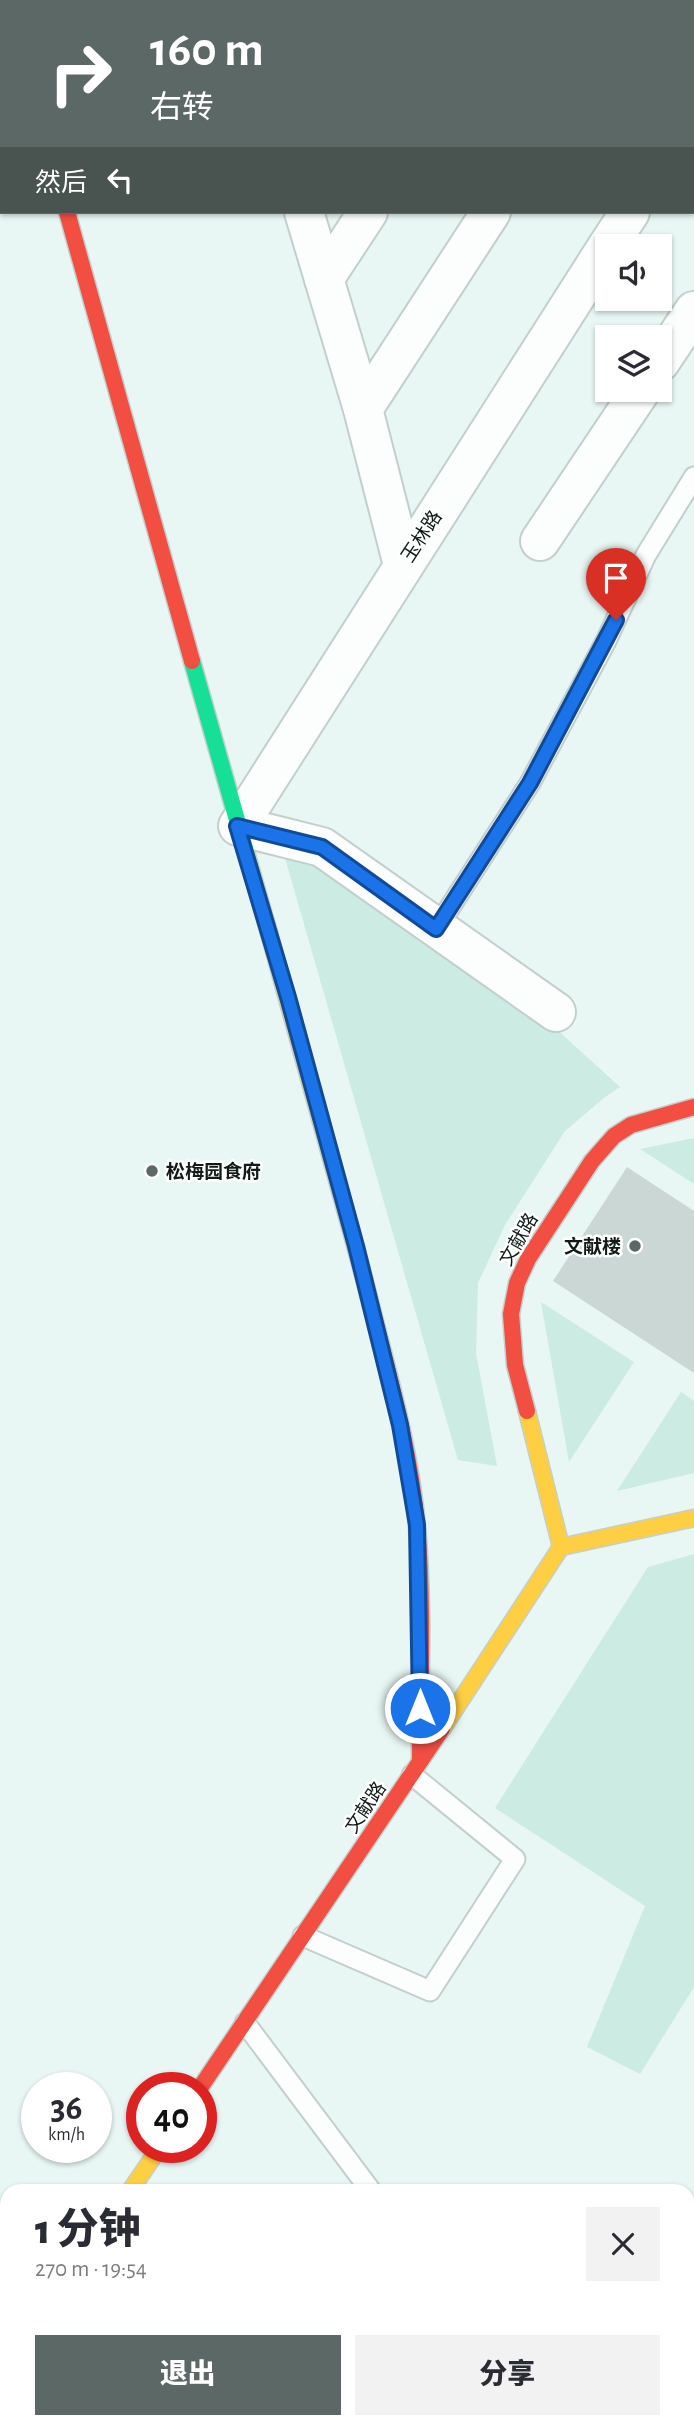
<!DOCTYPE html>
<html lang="zh">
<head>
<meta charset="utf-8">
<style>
	:root { --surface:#fff; --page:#f2f2f3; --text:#2b2b33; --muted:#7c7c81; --accent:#5c6865 }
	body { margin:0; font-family:"Alegreya Sans","Noto Sans SC",sans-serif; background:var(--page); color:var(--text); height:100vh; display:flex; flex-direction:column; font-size:26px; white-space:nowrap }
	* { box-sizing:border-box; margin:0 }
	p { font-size:23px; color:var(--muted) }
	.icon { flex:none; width:38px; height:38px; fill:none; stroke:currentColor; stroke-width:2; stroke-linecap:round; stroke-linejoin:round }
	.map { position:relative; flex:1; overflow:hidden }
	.drawer { position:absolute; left:0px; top:2184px; width:695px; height:245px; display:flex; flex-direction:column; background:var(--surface); border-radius:21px 21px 0 0; box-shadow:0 2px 5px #0004 }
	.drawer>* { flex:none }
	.guide { position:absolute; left:0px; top:0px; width:695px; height:214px; box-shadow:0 2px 5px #0004; background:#5c6865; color:#fff; overflow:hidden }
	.controls { position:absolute; left:595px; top:234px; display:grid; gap:14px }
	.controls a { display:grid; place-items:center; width:77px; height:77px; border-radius:0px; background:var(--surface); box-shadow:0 2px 5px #0004; font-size:35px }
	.speed { position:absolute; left:21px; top:2072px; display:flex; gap:14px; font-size:35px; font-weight:700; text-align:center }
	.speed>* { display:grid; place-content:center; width:91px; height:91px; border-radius:50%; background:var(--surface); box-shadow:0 2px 5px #0004; line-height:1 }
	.speed small { font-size:18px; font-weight:400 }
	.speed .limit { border:10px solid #d22; background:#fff; color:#111 }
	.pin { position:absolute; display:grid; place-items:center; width:60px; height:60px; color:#fff; margin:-72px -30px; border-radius:50% 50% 50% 0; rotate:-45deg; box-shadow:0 0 7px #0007 }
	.pin .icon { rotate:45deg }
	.me { position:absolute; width:77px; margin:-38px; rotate:0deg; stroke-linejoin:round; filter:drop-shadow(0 0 5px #0008) }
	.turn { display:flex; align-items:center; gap:24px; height:147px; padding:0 35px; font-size:32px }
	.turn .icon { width:91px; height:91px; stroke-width:2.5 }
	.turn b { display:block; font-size:49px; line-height:60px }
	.then { display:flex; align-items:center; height:66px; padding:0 35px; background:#0003; gap:14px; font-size:26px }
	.round { display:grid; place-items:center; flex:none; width:74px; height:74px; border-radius:0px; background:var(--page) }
	.headline { display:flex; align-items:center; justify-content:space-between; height:119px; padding:0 35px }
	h1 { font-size:42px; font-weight:800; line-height:52px }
	.primary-button { display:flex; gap:14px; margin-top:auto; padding:14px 35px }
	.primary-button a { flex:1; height:80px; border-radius:0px; background:var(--accent); color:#fff; font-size:28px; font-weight:800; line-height:80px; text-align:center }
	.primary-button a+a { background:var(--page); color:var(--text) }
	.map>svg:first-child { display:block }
	.green { fill:#cbebe3 }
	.building { fill:#cbd7d4 }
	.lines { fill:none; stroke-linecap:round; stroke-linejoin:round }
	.lane-casing { stroke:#c3cfcc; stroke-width:23 }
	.street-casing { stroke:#c3cfcc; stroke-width:42 }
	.fast-casing { stroke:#c3cfcc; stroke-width:19 }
	.slow-casing { stroke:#c3cfcc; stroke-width:19 }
	.jam-casing { stroke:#c3cfcc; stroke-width:19 }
	.lane { stroke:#fcfefd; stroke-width:19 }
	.street { stroke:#fcfefd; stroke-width:38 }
	.fast { stroke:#16e098; stroke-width:16 }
	.slow { stroke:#ffcf43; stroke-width:16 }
	.jam { stroke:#f24e42; stroke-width:16 }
	.route-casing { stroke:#114b97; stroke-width:18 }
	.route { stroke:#1a73e8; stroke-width:12 }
	.poi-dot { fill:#5c6865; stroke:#fff; stroke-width:2.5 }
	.labels { text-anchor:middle; stroke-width:5; stroke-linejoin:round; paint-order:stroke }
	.street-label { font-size:19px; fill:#111b18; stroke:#fff }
	.poi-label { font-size:19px; font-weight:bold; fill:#111b18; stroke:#fff; text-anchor:start }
</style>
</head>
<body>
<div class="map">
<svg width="694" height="2429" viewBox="0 0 694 2429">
	<rect width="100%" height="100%" fill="#e8f7f3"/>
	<g class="green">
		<polygon points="285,858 331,865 542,1016 620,1087 605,1097 565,1131 505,1225 478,1283 476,1353 497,1466 458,1460"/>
		<polygon points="694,1138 694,1184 640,1149"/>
		<polygon points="541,1302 634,1362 569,1462"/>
		<polygon points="681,1392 694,1401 694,1473 617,1491"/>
		<polygon points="694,1554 694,1987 640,2074 587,2047 645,1906 495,1808 648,1567"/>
	</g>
	<polygon class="building" points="627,1167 694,1211 694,1373 553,1281"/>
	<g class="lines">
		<defs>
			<g id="lane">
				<polyline points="436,929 530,783 606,641 646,555 694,477"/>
				<polyline points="303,1936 430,1991 515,1859 412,1775"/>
				<polyline points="245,2023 371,2191"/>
			</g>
			<g id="street">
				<polyline points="441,0 444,2"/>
				<polyline points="381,2 382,0"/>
				<polyline points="505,2 506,0"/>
				<polyline points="627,2 628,0"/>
				<polyline points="693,114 694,112"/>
				<polyline points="693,165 694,166"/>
				<polyline points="304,212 363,409 403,565"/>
				<polyline points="607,247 630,212"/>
				<polyline points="324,279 368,212"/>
				<polyline points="660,362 694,311"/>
				<polyline points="363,409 491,212"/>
				<polyline points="540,541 641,390"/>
				<polyline points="556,1012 322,847 238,826 607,247"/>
			</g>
			<g id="fast">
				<polyline points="147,2 149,0"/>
				<polyline points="0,13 2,14"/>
				<polyline points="192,661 269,933"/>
				<polyline points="0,2381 7,2371"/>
			</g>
			<g id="slow">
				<polyline points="0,174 2,173"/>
				<polyline points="269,933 364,1278"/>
				<polyline points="561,1547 694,1518"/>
				<polyline points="442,1729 561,1547 527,1411"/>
				<polyline points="130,2191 160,2147"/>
			</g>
			<g id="jam">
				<polyline points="67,212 192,661"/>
				<path d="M364,1278C384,1359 410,1444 417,1527C424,1605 420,1683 420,1761"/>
				<polyline points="527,1411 515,1365 511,1314 517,1283 528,1259 592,1161 614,1136 631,1125 694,1107"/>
				<polyline points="200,2088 442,1729"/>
			</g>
		</defs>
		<use href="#lane" class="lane-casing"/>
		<use href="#street" class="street-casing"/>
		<use href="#fast" class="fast-casing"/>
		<use href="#slow" class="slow-casing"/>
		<use href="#jam" class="jam-casing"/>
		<use href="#lane" class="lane"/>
		<use href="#street" class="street"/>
		<use href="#fast" class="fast"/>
		<use href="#slow" class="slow"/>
		<use href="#jam" class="jam"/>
	</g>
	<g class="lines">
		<defs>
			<polyline id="route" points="420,1708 417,1525 400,1425 356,1246 288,997 237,826 322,847 436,929 530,783 616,620"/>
		</defs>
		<use href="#route" class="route-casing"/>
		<use href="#route" class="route"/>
	</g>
	<g class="poi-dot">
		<circle cx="152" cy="1171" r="7"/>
		<circle cx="635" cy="1246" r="7"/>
	</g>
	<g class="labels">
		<g class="street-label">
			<text transform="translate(421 536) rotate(-57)" y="7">玉林路</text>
			<text transform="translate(518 1239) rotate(-60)" y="7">文献路</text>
			<text transform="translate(365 1807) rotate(-56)" y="7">文献路</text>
		</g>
		<g class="poi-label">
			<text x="166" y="1178">松梅园食府</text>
			<text x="621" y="1253" text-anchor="end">文献楼</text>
		</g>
	</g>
</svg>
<div class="controls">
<a><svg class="icon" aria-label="sound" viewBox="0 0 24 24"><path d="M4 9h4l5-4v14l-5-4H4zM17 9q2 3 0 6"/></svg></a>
<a><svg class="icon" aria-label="layers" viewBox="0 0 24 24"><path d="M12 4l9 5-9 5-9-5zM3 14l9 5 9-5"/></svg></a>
</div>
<div class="speed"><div>36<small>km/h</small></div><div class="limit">40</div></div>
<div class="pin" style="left:616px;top:620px;background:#d93025"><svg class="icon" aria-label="arrive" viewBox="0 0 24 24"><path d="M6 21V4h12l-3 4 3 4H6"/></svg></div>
<svg class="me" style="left:420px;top:1708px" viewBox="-20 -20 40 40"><circle r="17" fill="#1a73e8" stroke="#fff" stroke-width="3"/><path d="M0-11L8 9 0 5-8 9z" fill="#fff"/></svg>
<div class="guide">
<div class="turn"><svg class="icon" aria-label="right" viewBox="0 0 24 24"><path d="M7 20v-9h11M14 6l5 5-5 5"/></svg><div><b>160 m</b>右转</div></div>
<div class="then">然后<svg class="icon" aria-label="left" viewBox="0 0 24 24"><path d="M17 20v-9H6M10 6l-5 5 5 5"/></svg></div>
</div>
<section class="drawer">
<div class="headline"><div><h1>1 分钟</h1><p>270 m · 19:54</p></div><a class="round"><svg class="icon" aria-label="close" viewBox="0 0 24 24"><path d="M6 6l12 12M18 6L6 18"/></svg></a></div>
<div class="primary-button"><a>退出</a><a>分享</a></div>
</section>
</div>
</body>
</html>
